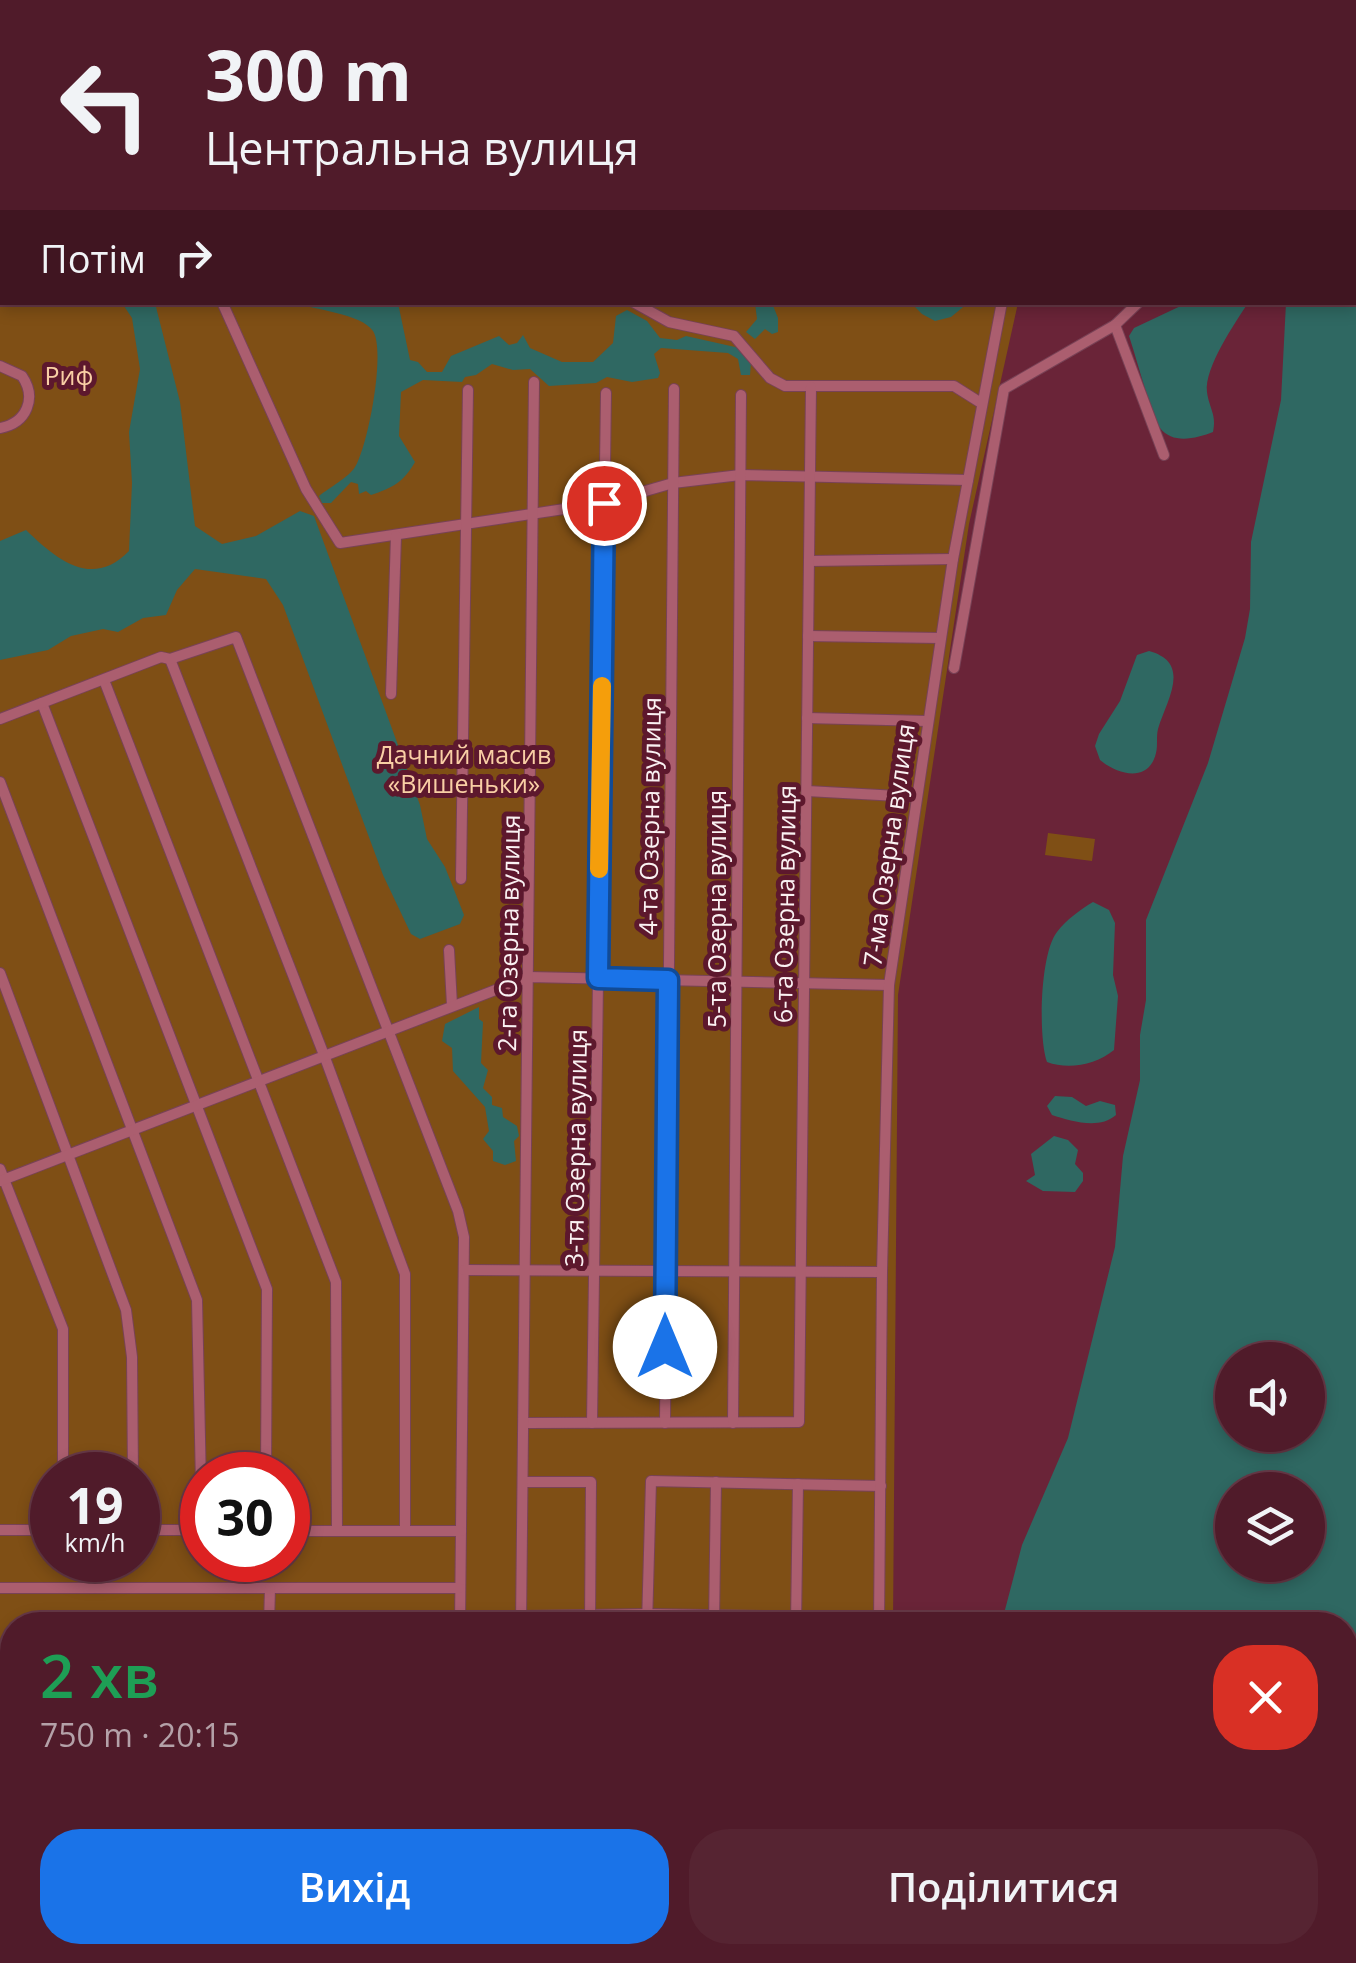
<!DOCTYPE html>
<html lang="uk">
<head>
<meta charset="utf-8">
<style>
	:root { --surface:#501b2a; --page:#562432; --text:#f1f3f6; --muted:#b4a1a8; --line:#673947; --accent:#1a73e8 }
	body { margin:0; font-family:"Open Sans",sans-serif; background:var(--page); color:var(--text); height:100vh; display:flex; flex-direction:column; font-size:38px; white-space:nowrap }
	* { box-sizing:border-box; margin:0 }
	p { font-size:32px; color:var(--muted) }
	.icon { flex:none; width:55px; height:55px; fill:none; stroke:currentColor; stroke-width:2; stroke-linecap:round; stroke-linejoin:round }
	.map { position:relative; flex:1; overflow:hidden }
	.drawer { position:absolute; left:0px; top:1612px; width:1358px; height:352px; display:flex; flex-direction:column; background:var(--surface); border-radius:40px 40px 0 0; box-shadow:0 5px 15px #0003,0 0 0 2px var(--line) }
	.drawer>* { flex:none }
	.banner { position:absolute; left:0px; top:0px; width:1358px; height:305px; box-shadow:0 5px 15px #0003,0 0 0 2px var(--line); background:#501b2a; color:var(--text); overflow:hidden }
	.controls { position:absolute; left:1215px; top:1342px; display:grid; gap:20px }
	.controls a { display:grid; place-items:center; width:110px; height:110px; border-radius:50%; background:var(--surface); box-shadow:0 5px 15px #0003,0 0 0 2px var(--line); font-size:50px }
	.speed { position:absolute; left:30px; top:1452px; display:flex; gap:20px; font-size:50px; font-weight:700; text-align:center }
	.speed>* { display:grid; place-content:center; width:130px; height:130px; border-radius:50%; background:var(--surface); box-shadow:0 5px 15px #0003,0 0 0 2px var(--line); line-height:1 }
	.speed small { font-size:25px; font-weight:400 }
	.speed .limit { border:15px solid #d22; background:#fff; color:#111 }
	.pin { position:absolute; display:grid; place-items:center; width:85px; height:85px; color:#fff; margin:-42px; border:5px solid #fff; border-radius:50%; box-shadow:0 2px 10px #0007 }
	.me { position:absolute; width:110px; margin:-55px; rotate:0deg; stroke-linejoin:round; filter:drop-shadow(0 0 8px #0008) }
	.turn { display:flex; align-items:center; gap:35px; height:210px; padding:0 40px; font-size:45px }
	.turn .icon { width:130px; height:130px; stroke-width:2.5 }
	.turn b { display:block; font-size:70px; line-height:85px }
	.then { display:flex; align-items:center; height:95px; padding:0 40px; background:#0003; gap:20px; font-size:38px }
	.round { display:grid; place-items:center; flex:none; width:105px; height:105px; border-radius:40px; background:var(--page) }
	.summary { display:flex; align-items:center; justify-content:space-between; height:170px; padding:0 40px }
	h1 { font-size:60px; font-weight:600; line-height:75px; color:#1e9e55 }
	.cta { display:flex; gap:20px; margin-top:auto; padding:20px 40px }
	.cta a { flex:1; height:115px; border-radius:40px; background:var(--accent); color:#fff; font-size:40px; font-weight:600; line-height:115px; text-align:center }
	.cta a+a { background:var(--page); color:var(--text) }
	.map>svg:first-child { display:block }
	.green { fill:#7f4f15; fill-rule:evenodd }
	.forest { fill:#a86711 }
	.water { fill:#2f6862; fill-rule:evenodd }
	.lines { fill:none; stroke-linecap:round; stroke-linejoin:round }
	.minor-casing { stroke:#784256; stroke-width:12 }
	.minor { stroke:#ab5e6f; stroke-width:10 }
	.route-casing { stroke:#114b97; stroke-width:25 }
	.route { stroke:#1a73e8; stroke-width:18 }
	.slow { stroke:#f59e0b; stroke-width:18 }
	.labels { text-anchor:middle; stroke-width:10; stroke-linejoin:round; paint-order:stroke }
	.park-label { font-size:25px; fill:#f9cfa5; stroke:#5d182d }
	.street-label { font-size:25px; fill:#faf1f2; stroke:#5d182d }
</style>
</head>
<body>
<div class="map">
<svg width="1356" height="1963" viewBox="0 0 1356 1963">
	<rect width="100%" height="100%" fill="#6a2438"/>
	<g class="green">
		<path d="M0,42L2,302L1018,303L969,524L898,995L893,1625H12V1690L0,1689ZM52,1475H138V1560H52ZM202,1475H288V1560H202Z"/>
		<polygon points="1048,833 1095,839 1092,861 1045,855"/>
	</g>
	<g class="forest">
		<polygon points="0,1670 12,1672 12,1821 0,1823"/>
		<polygon points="0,1934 12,1935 12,1952 97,1953 152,1963 0,1963"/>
	</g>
	<g class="water">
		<path d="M1319,0H1356V1963H855L905,1957L919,1952H1345V1625H1001L1022,1545L1068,1438L1115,1247L1123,1156L1140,1080V1035L1146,1000V920L1208,763L1245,638L1250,609L1251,542L1281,400L1286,303L1355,302V2H1318ZM1232,1360H1308V1435H1232ZM1232,1490H1308V1565H1232Z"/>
		<path d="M122,303H155L180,402L195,526L222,544L256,536L300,511L314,516L420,805L427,839L445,867L464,915L460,924L420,939L411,934L383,875L283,605L266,579L195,569L177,590L166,615L143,618L118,632L103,629L71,636L48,650L0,660V541L26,530C57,560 92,589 129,551L132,483L129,432L140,369L132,318Z"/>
		<path d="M293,303H398L410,360L418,362L427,372H442L451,356L499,336L509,345L517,343L523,335L530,348L562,362H593L613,343L616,316L627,310L647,321L660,338L677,340L686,336L744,349L751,362L750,375H741L738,359L728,353L661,348L654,354L660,373L658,378L632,382L607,377L596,383L549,386L530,369L513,370L492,364L476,375L465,377L462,382L423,380L401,392L399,436L415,462C404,482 392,488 371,495L366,491L359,494L358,484L351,482L331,503H322L319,496C329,488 349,477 355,467C368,446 386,351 373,331C362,314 313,309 293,303Z"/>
		<polygon points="755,303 772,303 778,318 778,332 772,334 765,329 755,339 746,332 757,319"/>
		<polygon points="911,303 968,303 951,317 935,321 922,314"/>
		<path d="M1187,303H1248C1235,323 1204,368 1207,392C1209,408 1217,415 1213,432C1197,438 1173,445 1160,428C1152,417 1135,353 1129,336L1134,328Z"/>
		<path d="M1149,651C1193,663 1166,701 1158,729C1156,737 1158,745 1156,753C1149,783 1118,775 1100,760L1095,746L1099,734L1120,701L1137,655Z"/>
		<path d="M1093,902L1109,910L1115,923L1113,975L1118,996L1114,1050C1096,1065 1068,1070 1047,1062C1038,1037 1040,953 1057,932C1066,920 1081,909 1093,902Z"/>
		<polygon points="479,1007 479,1019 483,1022 481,1063 488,1070 483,1088 492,1097 492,1105 502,1108 503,1117 517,1126 519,1136 514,1141 516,1161 505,1165 493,1161 493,1151 483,1139 489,1131 485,1107 453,1071 452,1048 442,1041 445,1024"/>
		<path d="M1055,1096L1072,1097L1086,1106L1100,1101L1115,1105L1116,1115C1099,1130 1071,1121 1052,1115L1047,1106Z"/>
		<polygon points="1054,1136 1068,1140 1078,1150 1075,1164 1083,1173 1083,1181 1075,1192 1043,1191 1026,1181 1035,1175 1031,1154"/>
		<polygon points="12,1821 12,1879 9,1880 12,1882 12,1935 0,1934 0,1823"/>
		<polygon points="97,1953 328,1953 328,1963 152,1963"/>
	</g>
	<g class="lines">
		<defs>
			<g id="minor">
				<polyline points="546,2 547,0"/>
				<polyline points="1092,2 1093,0"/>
				<polyline points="1304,2 1305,0"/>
				<polyline points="222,302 306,489 340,543 604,503 673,483 740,475 968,480"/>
				<polyline points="633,302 669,322 734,336 770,378 785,386 954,386 981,403"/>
				<polyline points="1115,325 1164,455"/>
				<path d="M0,366L22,376C37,398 27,423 0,428"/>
				<polyline points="809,561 953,559"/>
				<polyline points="808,636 940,638"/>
				<polyline points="170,659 324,1055 405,1274 405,1531"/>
				<polyline points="954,668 1004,389 1115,325 1139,302"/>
				<polyline points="104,680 336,1282 337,1531"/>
				<polyline points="391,694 396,536"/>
				<polyline points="42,703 267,1289 266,1475"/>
				<polyline points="807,718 927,721"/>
				<polyline points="0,719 161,657 170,659 236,637 458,1211 464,1237 460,1625"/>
				<polyline points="0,782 197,1300 202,1530"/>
				<polyline points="807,791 916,797"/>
				<polyline points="461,879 468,390"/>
				<polyline points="449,950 452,1005"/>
				<polyline points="0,973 126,1310 132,1357 133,1475"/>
				<polyline points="0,1169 63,1329 63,1475"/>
				<polyline points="0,1181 529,977 889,985"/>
				<polyline points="464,1270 882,1272"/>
				<polyline points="525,1423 799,1422 811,387"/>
				<polyline points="592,1423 606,393"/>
				<polyline points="665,1423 674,389"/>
				<polyline points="733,1423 741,395"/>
				<polyline points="523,1482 591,1482 590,1625"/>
				<polyline points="0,1530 52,1530"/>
				<polyline points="138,1530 202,1530"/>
				<polyline points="288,1531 461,1531"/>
				<polyline points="0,1588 459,1588"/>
				<polyline points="460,1617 647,1614 879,1618"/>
				<polyline points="269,1625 270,1588"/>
				<polyline points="521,1625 534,382"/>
				<polyline points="647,1625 651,1481 881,1486"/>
				<polyline points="714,1625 716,1482"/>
				<polyline points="796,1625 798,1484"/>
				<polyline points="879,1625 882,1272 889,985 953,559 1002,302"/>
				<polyline points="0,1657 12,1659"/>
			</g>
		</defs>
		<use href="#minor" class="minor-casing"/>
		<use href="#minor" class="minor"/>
	</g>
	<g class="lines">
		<defs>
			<polyline id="route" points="604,503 598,978 668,980 665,1347"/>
		</defs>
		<use href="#route" class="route-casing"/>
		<use href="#route" class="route"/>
		<polyline class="slow" points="599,869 602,686"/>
	</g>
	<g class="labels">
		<g class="park-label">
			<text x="69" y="385">Риф</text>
			<text x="464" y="764">Дачний масив<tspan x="464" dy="29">«Вишеньки»</tspan></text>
		</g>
		<g class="street-label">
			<text transform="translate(650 816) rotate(-89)" y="9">4-та Озерна вулиця</text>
			<text transform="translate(889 845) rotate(-82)" y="9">7-ма Озерна вулиця</text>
			<text transform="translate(785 904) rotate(-89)" y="9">6-та Озерна вулиця</text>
			<text transform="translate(717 909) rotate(-90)" y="9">5-та Озерна вулиця</text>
			<text transform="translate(509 933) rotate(-89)" y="9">2-га Озерна вулиця</text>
			<text transform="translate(576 1148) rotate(-89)" y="9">3-тя Озерна вулиця</text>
		</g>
	</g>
</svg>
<div class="controls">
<a><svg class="icon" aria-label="sound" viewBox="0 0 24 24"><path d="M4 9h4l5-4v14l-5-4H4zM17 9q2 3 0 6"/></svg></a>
<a><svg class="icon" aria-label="layers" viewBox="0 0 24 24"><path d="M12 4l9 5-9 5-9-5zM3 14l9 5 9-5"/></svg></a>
</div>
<div class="speed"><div>19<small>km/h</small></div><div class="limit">30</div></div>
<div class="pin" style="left:604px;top:503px;background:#d93025"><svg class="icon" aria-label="arrive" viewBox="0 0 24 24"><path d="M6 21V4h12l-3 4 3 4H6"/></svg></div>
<svg class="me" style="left:665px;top:1347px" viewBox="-20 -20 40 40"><circle r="19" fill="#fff"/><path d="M0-13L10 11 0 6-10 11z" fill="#1a73e8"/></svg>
<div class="banner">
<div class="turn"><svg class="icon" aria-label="left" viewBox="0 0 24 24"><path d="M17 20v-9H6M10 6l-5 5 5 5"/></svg><div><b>300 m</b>Центральна вулиця</div></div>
<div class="then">Потім<svg class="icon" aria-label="right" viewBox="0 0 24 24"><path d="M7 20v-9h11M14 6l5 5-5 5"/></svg></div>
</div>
<section class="drawer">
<div class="summary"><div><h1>2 хв</h1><p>750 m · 20:15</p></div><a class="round" style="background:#d93025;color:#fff"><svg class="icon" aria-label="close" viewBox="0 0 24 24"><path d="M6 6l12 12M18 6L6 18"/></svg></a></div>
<div class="cta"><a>Вихід</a><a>Поділитися</a></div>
</section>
</div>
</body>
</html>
